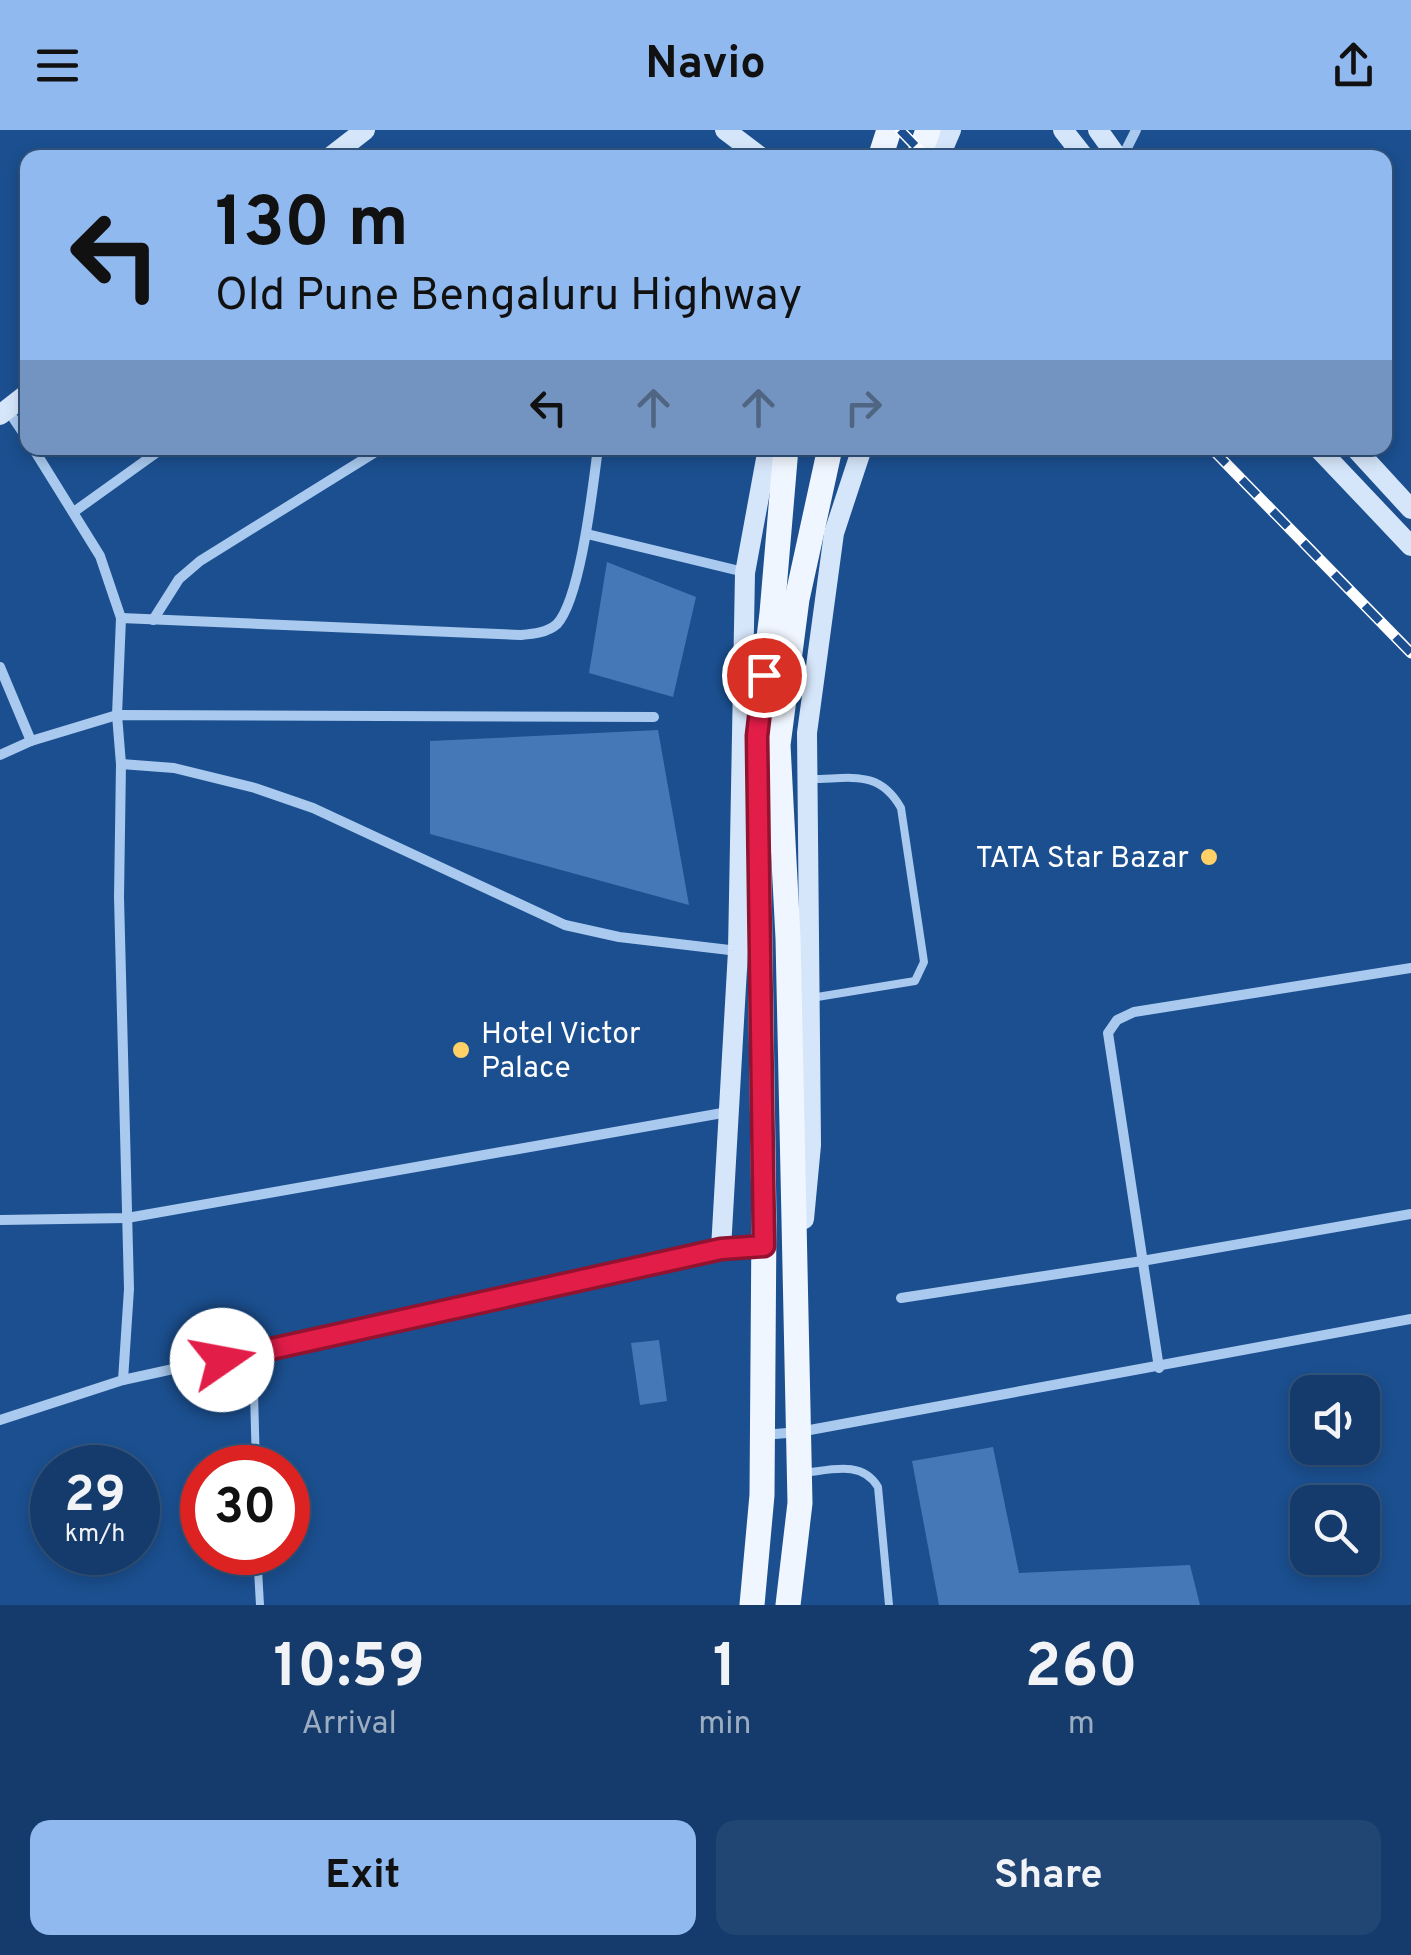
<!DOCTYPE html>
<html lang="en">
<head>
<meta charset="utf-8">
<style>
	:root { --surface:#143b6b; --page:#214673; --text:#f1f3f6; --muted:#9dadc1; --line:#33557e; --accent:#90b9f0 }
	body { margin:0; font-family:Overpass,sans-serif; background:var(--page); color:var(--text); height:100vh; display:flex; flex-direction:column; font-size:38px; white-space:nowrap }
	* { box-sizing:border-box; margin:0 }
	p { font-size:32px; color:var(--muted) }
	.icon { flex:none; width:55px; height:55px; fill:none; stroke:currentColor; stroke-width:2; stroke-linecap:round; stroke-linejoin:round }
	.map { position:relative; height:1475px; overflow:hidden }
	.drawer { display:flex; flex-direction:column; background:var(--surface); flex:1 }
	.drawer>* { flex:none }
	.banner { position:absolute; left:20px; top:20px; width:1372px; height:305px; border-radius:20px; box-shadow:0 5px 15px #0003,0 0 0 2px var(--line); background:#90b9f0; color:#111; overflow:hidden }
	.buttons { position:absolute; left:1290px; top:1245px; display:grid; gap:20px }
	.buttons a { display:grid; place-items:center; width:90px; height:90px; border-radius:20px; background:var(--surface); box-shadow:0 5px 15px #0003,0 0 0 2px var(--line); font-size:50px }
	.speed { position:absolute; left:30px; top:1315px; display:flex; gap:20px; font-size:50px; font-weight:700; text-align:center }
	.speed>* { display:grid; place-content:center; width:130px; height:130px; border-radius:50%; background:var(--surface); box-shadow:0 5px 15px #0003,0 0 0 2px var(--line); line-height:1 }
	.speed small { font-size:25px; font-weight:400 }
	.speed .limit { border:15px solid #d22; background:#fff; color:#111 }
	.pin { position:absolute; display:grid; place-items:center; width:85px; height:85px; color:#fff; margin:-42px; border:5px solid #fff; border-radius:50%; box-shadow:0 2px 10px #0007 }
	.me { position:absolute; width:110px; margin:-55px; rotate:78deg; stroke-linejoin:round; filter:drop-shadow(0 0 8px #0008) }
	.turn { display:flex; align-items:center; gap:35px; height:210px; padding:0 30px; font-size:45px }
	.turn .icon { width:130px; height:130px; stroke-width:2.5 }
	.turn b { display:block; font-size:70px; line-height:85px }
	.lanes { display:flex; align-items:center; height:95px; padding:0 30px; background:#0003; justify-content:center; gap:50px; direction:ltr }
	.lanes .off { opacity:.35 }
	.eta { display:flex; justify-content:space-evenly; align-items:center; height:170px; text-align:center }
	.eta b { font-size:60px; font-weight:700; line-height:70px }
	.primary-button { display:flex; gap:20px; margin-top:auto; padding:20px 30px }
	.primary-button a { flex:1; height:115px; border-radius:20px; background:var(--accent); color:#111; font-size:40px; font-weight:700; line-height:115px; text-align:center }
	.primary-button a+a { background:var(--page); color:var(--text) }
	header { display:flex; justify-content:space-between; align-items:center; height:130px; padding:0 30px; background:var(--accent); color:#111; font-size:45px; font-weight:700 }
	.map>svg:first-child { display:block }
	.building { fill:#4478b7 }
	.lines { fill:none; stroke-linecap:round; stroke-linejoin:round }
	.lane { stroke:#a9c9ee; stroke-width:8 }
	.street { stroke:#a9c9ee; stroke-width:10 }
	.secondary { stroke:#d6e6fa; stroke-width:20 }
	.primary { stroke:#f0f6ff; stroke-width:25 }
	.rail-casing { stroke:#fff; stroke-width:11 }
	.rail { stroke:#1b4f8f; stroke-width:8; stroke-dasharray:22; stroke-linecap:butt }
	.route-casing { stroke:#92132f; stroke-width:25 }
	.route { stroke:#e11d48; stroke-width:18 }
	.poi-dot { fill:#ffd166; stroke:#1b4f8f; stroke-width:4 }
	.labels { text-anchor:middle; stroke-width:8; stroke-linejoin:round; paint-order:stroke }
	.poi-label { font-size:30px; fill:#fff; stroke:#1b4f8f; text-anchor:end }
</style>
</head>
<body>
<header><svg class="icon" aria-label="menu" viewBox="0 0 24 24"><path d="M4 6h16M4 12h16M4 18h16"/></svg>Navio<svg class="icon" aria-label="share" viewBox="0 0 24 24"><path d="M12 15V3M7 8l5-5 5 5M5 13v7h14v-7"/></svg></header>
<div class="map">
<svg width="1411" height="1475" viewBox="0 0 1411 1475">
	<rect width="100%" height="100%" fill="#1b4f8f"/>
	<g class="building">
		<polygon points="607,432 696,467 673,567 589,543"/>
		<polygon points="658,600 689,775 430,704 430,611"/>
		<polygon points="659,1210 667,1271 640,1275 631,1213"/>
		<polygon points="993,1317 1019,1443 1190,1435 1200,1475 939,1475 912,1331"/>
	</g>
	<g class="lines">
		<g class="lane">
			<path d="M811,868L915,851L924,832L901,678C879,639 851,649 811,649"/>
			<polyline points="253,1224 256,1338"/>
			<path d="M804,1343C831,1340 862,1330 878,1357L889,1475"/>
			<polyline points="257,1422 260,1475"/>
		</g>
		<g class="street">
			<polyline points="1122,28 1136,0"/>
			<polyline points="7,279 28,310"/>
			<polyline points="33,318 100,426 121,488 117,585 121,634 119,767 129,1159 123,1250"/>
			<polyline points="75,381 163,318"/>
			<polyline points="587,404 744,442"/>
			<path d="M121,488L520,505C532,504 547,503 557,494C581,468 593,355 598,318"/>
			<polyline points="153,490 179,449 200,431 382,318"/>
			<polyline points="0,537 31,611"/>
			<polyline points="0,625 31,611 117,585 654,587"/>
			<polyline points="121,634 174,638 255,658 313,678 565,795 619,807 738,821"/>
			<polyline points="0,1090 127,1088 728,982"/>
			<polyline points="901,1168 1142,1131 1411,1084"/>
			<polyline points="1159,1238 1108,903 1117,890 1134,882 1411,838"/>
			<polyline points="0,1290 123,1250 721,1119"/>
			<polyline points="763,1305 799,1302 1411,1189"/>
		</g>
		<g class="secondary">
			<polyline points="725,0 762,28"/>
			<polyline points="1063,0 1085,28"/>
			<polyline points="1098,0 1118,28"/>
			<polyline points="329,28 365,0"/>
			<polyline points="939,28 951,0"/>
			<polyline points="0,285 28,263"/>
			<polyline points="1318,318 1411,416"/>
			<polyline points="1355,318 1411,379"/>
			<polyline points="804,1089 811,1015 807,603 834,403 862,318"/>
			<polyline points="764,1116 721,1119 738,821 745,443 768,318"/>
		</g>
		<g class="primary">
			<polyline points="880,28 889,0"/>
			<polyline points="918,28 928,0"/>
			<polyline points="752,1475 762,1365 764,1089 757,606 772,483 786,318"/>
			<polyline points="788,1475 800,1373 788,808 778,615 797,469 830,318"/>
		</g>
		<defs>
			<g id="rail">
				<polyline points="900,0 927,28"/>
				<polyline points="1211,318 1411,523"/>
			</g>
		</defs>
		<use href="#rail" class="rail-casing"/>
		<use href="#rail" class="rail"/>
	</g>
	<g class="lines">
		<defs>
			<polyline id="route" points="222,1230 721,1119 764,1116 757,606 764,545"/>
		</defs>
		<use href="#route" class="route-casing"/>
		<use href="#route" class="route"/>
	</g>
	<g class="poi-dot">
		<circle cx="1209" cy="727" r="10"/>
		<circle cx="461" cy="920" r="10"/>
	</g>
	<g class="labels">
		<g class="poi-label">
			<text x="1189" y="737">TATA Star Bazar</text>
			<text x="481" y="913" text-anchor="start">Hotel Victor<tspan x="481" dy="34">Palace</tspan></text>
		</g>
	</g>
</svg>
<div class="buttons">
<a><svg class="icon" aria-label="sound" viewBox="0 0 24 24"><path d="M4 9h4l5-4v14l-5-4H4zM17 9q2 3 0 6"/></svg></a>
<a><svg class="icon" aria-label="search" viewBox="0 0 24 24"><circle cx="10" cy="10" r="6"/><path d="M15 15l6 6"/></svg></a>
</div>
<div class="speed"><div>29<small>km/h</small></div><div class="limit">30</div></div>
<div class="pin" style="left:764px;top:545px;background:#d93025"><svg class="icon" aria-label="arrive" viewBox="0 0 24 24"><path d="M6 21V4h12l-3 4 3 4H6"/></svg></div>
<svg class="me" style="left:222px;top:1230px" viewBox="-20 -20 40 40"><circle r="19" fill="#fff"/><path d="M0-13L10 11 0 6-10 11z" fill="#e11d48"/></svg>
<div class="banner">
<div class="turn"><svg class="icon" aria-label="left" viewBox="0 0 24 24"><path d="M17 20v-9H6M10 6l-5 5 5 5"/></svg><div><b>130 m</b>Old Pune Bengaluru Highway</div></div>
<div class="lanes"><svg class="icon" aria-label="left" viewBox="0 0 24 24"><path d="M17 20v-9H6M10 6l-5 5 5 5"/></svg><svg class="icon off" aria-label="ahead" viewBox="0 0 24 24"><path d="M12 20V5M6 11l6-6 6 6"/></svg><svg class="icon off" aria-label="ahead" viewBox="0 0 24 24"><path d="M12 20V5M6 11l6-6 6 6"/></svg><svg class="icon off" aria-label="right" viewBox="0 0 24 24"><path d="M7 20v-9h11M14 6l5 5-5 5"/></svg></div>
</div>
</div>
<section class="drawer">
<div class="eta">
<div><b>10:59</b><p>Arrival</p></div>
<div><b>1</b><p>min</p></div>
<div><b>260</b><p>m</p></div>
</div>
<div class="primary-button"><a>Exit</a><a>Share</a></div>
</section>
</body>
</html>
